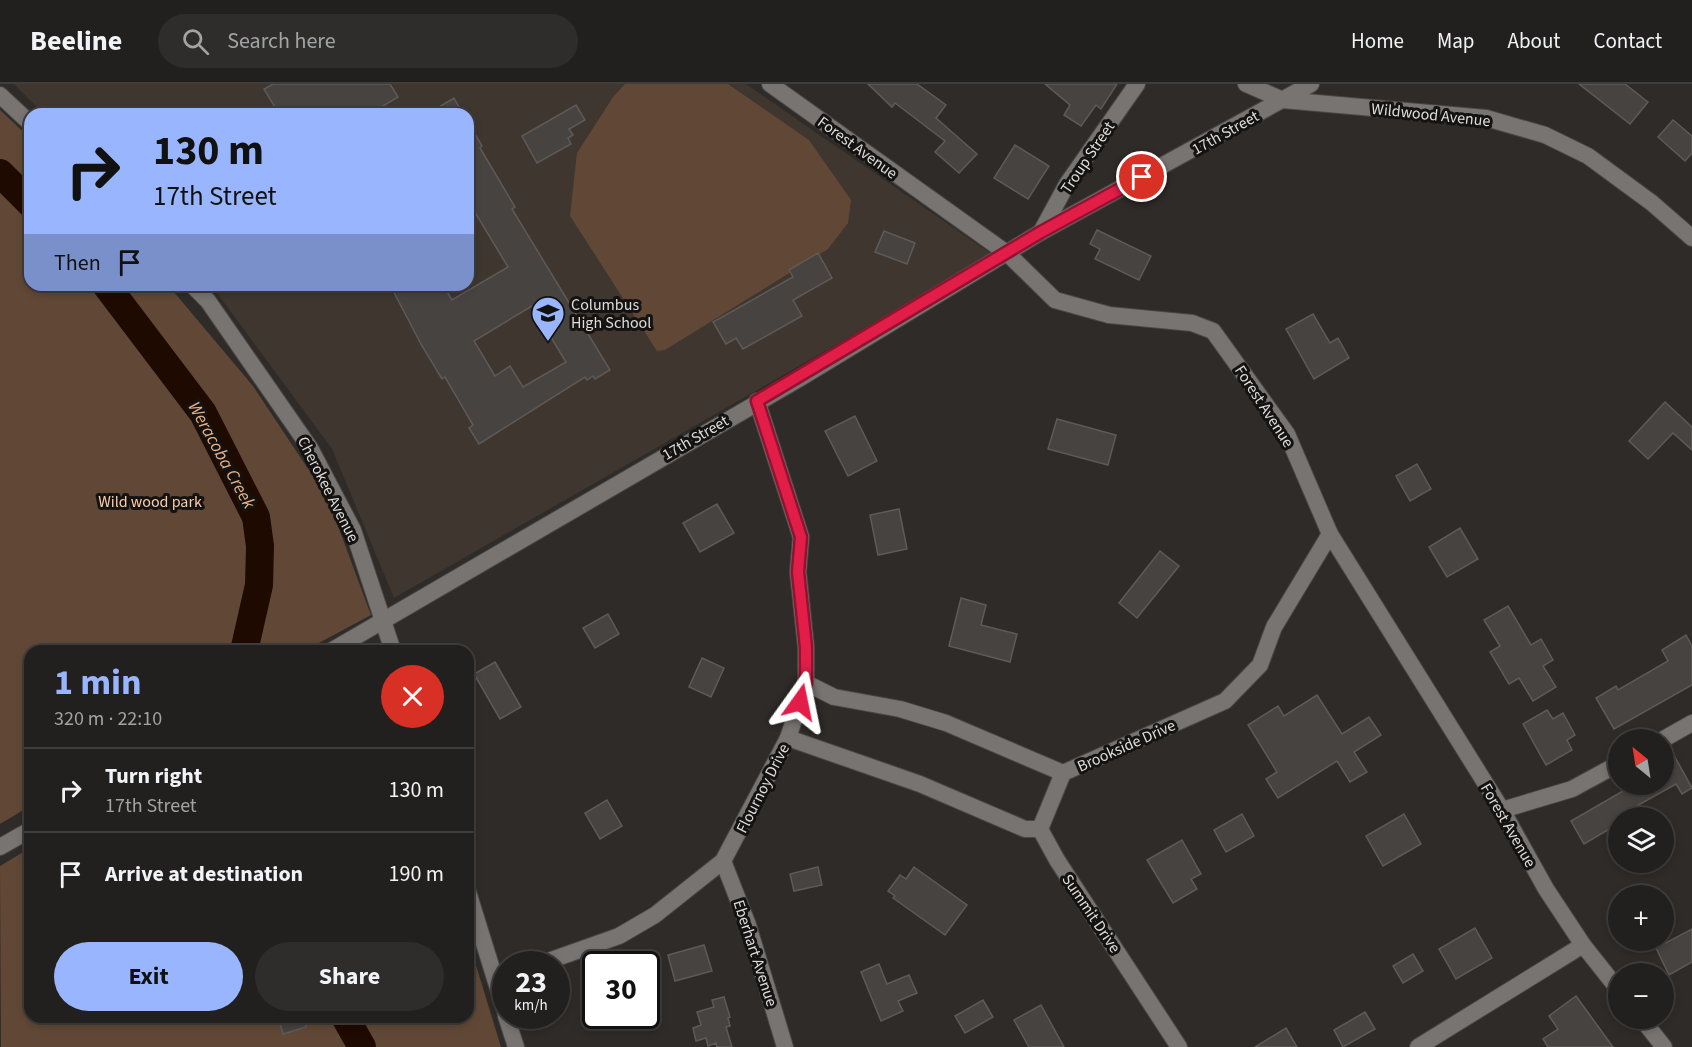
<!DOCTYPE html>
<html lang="en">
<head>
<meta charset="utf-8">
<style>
	:root { --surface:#22201e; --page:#2e2d2b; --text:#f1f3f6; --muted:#a2a3a4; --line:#3f3e3c; --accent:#98b5fd }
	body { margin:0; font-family:"Source Sans 3",sans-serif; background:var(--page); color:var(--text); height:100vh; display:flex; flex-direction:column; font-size:22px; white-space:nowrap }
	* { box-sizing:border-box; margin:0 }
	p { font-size:20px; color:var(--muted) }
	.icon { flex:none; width:33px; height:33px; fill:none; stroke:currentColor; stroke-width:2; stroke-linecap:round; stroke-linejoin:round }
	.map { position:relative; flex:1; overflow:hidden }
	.side { position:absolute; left:24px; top:561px; width:450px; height:378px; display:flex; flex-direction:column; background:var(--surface); border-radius:18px; box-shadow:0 3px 9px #0003,0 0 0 2px var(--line) }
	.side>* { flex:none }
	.banner { position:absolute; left:24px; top:24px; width:450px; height:183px; border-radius:18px; box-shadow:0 3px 9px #0003,0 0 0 2px var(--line); background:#98b5fd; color:#111; overflow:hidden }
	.needle { width:39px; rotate:330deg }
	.buttons { position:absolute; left:1608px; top:645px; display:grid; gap:12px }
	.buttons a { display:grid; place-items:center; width:66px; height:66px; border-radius:50%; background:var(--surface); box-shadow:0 3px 9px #0003,0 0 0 2px var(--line); font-size:30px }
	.speed { position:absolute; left:492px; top:867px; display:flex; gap:12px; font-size:30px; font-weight:700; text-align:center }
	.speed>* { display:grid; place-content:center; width:78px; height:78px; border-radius:50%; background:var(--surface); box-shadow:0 3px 9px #0003,0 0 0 2px var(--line); line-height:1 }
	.speed small { font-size:15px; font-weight:400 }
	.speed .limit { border:3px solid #111; border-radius:9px; background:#fff; color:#111 }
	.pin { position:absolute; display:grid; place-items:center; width:51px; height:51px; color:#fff; margin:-26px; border:3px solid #fff; border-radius:50%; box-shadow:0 2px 6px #0007 }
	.me { position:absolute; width:66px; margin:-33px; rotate:12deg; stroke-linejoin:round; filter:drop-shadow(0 0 4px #0008) }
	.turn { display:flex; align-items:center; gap:21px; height:126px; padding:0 30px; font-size:27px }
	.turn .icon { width:78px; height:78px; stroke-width:2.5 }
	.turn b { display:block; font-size:42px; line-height:51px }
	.then { display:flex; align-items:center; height:57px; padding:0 30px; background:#0003; gap:12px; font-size:22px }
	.round { display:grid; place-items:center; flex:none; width:63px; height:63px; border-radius:32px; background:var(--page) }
	.summary { display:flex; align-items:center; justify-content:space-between; height:102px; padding:0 30px }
	h1 { font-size:36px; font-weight:700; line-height:45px; color:var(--accent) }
	.cta { display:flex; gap:12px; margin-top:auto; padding:12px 30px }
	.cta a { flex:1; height:69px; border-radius:36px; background:var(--accent); color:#111; font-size:24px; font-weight:700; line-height:69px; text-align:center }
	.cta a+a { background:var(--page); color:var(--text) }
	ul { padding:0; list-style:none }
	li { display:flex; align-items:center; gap:18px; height:84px; padding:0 30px; border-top:2px solid var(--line) }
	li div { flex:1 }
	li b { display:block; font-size:22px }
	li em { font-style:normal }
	header { display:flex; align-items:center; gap:36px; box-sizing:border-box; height:84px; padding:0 30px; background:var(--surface); border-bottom:2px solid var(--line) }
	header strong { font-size:28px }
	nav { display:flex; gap:33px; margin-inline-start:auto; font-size:21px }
	.search { width:420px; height:54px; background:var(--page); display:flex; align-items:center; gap:15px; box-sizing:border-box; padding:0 21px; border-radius:33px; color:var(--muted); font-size:22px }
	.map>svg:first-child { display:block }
	.built { fill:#3e362f }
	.green { fill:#614836 }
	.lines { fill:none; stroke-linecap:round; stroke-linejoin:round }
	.river { stroke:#1f0a00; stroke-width:28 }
	.building { fill:#474341; stroke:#5e5a57; stroke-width:1.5; fill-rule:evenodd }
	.minor-casing { stroke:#4a4846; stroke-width:18 }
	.minor { stroke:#787472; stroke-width:16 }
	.route-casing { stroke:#92132f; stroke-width:15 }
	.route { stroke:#e11d48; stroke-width:10 }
	.labels { text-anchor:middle; stroke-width:6; stroke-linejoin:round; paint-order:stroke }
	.street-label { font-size:16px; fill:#dfdddb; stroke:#151312 }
	.poi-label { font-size:16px; fill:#dfdddb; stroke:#151312; text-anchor:start }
	.park-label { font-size:16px; fill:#fbcca8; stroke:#151312 }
	.water-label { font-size:18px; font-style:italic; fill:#eab184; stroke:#151312 }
</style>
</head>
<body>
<header>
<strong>Beeline</strong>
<div class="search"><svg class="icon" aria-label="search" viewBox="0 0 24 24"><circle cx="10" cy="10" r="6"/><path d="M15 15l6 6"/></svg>Search here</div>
<nav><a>Home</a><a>Map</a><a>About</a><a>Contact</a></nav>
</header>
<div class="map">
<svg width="1692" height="963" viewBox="0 0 1692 963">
	<rect width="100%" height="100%" fill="#2e2b28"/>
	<polygon class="built" points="14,0 746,0 993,171 394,514 332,365 211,201 468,201 468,30 44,30"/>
	<g class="green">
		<polygon points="625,0 728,0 809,56 851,116 848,139 828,165 665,266 657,267 570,132 577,69 613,13"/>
		<polygon points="0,26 30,54 30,201 168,201 253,302 328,415 371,531 304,567 30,567 30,722 0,740"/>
		<polygon points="30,764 30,933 468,933 468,855 501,963 1,963 0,782"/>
	</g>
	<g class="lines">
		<g class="river">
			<polyline points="0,89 30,119"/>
			<polyline points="106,201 203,329 256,433 260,462 259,501 244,567"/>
			<polyline points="345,933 362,963"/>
		</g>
	</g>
	<g class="building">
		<polygon points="273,0 390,0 398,13 383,22 387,30 279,30 264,5"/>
		<polygon points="868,0 917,0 946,21 936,34 977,70 959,89 935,68 945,57 895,19 892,23"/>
		<polygon points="1045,0 1117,0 1101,25 1096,21 1081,42 1064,31 1070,21"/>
		<polygon points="1579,0 1625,0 1648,18 1630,40"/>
		<polygon points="454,14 463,30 427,30"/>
		<polygon points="576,21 585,36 569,45 573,51 568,54 571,60 537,79 522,52"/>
		<polygon points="1673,36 1692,52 1692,69 1685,77 1658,53"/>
		<path d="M468,38L482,62L480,64L515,123L512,125L610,286L595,295L593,292L587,296L585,293L479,360L469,344L473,341L445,293L442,295L422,262L390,201H443L452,216L508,183L476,130L468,135V101L473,98L468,89ZM532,222L566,278L523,303L510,282L495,292L474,257Z"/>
		<polygon points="1015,61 1049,82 1028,115 994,94"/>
		<polygon points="1097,146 1151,172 1139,196 1095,175 1100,165 1090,160"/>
		<polygon points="884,147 915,159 907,180 875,168"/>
		<polygon points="818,169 832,194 793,216 802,232 743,265 736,254 726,260 713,238 793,193 789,186"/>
		<polygon points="1313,230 1330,259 1338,254 1349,274 1314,295 1286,245"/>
		<polygon points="1665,318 1692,343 1692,366 1673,349 1648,375 1629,357"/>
		<polygon points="855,332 877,377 848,392 825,347"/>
		<polygon points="1057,335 1116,351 1108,381 1048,365"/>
		<polygon points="1417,380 1431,405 1410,417 1396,392"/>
		<polygon points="717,420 734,449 700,468 683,439"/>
		<polygon points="899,425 907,465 878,471 870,431"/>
		<polygon points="1460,444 1478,475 1447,493 1429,463"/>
		<polygon points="1160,467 1179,482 1137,534 1119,519"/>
		<polygon points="961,514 986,521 981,541 1017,550 1010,578 949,562"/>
		<polygon points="1508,522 1531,561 1541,555 1553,576 1543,582 1556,603 1533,617 1519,594 1509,600 1490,568 1500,562 1484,536"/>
		<polygon points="608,530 619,550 595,564 583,544"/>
		<polygon points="1686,551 1692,562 1692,601 1614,645 1596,614 1616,602 1618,606 1668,577 1662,566"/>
		<polygon points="702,574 724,584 711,613 689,603"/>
		<polygon points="495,578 521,623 500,635 474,590"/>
		<polygon points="1317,611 1342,650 1369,633 1381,651 1354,668 1367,688 1350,698 1337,677 1278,714 1266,695 1277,688 1248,641 1278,622 1284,632"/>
		<polygon points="1547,626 1553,635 1563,629 1575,651 1567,656 1572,666 1546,681 1523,640"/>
		<polygon points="1670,664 1692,704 1682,710 1676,700 1633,724 1639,734 1618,734 1618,740 1584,760 1571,737 1635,700 1664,700 1664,666"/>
		<polygon points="607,716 622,742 600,755 585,729"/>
		<polygon points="1242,730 1254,752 1226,768 1214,746"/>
		<polygon points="1404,730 1421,760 1383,782 1366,752"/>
		<polygon points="1182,756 1201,790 1191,795 1197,805 1173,819 1147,776"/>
		<polygon points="818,783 822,801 794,807 790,790"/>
		<polygon points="914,783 967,821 945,851 893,814 895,812 888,807 900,791 906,795"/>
		<polygon points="1475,844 1492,874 1456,895 1439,865"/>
		<polygon points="1692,845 1692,878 1669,891 1656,864"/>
		<polygon points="704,861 712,887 675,897 668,871"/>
		<polygon points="1413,870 1423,887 1403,899 1393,882"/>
		<polygon points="879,880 887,900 909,891 917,909 898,917 903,927 881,937 861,888"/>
		<polygon points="1576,912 1613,963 1548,963 1543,955 1558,945 1549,932"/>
		<polygon points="724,913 730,933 728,934 730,942 726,943 732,963 717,963 716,959 708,962 706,954 696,957 693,944 701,941 697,928 714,923 712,916"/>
		<polygon points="983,916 993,933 965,949 955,932"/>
		<polygon points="1041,921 1064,963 1029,963 1014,936"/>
		<polygon points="1365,928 1375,945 1343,963 1334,946"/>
		<polygon points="278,933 303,933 306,943 283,950"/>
		<polygon points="1286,944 1297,963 1255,963"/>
	</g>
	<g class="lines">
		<defs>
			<g id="minor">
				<polyline points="770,0 1008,170 1055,216 1109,231 1192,239 1213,247 1287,350 1330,450 1502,726 1546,805 1583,861 1618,905"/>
				<polyline points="1246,0 1283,16 1486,34 1545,51 1588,72 1652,119 1692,154"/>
				<polyline points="0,11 30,39"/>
				<polyline points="1041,148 1067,100 1137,0"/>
				<polyline points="192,201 208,217 310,364 353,446 393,567"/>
				<polyline points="331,567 802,293 1041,148 1311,0"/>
				<polyline points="806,599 834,613 900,625 946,639 1063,689 1225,617 1260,581 1274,543 1330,450"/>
				<polyline points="788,654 920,700 1025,745 1040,745"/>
				<polyline points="1662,656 1692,639"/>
				<polyline points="1063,689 1040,745 1057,776 1179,963"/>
				<polyline points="1502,726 1572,705 1618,680"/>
				<polyline points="0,763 30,746"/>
				<polyline points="723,777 748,841 785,963"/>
				<polyline points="468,808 506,930"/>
				<polyline points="540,880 619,852 655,831 723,777 788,654 806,599 806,563 798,488 801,453 757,317"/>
				<polyline points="506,932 516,963"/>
				<polyline points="1641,934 1664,963"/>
				<polyline points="1418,963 1583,861"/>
			</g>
		</defs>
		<use href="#minor" class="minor-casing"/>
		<use href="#minor" class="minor"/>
	</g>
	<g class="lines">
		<defs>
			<polyline id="route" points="800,618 806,599 806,563 798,488 801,453 757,317 1041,148 1142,93"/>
		</defs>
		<use href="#route" class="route-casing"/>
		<use href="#route" class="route"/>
	</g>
	<defs>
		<symbol id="school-pin" viewBox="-11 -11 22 30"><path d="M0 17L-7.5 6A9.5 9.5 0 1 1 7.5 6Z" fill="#98b5fd" stroke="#151312"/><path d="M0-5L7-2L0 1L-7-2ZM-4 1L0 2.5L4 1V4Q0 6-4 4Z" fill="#111"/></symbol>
	</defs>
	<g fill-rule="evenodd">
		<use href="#school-pin" x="529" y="210" width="38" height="52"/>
	</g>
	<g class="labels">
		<g class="street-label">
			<text transform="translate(1431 30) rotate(6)" y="6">Wildwood Avenue</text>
			<text transform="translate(1225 48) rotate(-29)" y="6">17th Street</text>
			<text transform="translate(858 63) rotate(36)" y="6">Forest Avenue</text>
			<text transform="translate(1087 73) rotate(-56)" y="6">Troup Street</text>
			<text transform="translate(1265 322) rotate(57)" y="6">Forest Avenue</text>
			<text transform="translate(695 353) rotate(-30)" y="6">17th Street</text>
			<text transform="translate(329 405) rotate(63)" y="6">Cherokee Avenue</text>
			<text transform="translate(1126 661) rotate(-24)" y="6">Brookside Drive</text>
			<text transform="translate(762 704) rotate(-63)" y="6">Flournoy Drive</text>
			<text transform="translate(1509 741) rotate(60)" y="6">Forest Avenue</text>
			<text transform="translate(1092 829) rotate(56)" y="6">Summit Drive</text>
			<text transform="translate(756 869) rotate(72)" y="6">Eberhart Avenue</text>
		</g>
		<g class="poi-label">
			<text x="571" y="226">Columbus<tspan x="571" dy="18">High School</tspan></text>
		</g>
		<g class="park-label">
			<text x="150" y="423">Wild wood park</text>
		</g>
		<g class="water-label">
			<text transform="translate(222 371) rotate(61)" y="6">Weracoba Creek</text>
		</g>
	</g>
</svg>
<div class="buttons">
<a><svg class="needle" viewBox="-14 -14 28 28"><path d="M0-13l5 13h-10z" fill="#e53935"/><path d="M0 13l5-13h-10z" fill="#a2a3a4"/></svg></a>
<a><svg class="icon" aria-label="layers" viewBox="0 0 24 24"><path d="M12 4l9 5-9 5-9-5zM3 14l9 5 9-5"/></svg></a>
<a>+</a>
<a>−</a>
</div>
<div class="speed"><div>23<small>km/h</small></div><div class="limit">30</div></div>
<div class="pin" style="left:1142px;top:93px;background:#d93025"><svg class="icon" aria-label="arrive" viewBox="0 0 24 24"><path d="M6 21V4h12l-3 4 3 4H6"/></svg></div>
<svg class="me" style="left:800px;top:618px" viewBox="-20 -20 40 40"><path d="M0-17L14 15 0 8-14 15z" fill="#e11d48" stroke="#fff" stroke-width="4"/></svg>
<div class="banner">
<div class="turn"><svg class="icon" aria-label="right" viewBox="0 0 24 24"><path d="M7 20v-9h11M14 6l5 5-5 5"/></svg><div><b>130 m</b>17th Street</div></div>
<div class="then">Then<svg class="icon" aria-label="arrive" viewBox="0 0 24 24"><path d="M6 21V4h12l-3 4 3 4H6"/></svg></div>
</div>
<section class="side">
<div class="summary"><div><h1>1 min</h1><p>320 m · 22:10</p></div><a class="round" style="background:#d93025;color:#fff"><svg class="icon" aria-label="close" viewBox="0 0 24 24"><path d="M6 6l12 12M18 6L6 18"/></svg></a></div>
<ul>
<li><svg class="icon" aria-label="right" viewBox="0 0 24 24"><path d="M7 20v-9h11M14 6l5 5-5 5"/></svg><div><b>Turn right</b><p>17th Street</p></div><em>130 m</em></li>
<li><svg class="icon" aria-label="arrive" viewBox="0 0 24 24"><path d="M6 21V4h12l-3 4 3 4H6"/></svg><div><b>Arrive at destination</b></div><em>190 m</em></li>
</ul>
<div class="cta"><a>Exit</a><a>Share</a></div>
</section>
</div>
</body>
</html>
